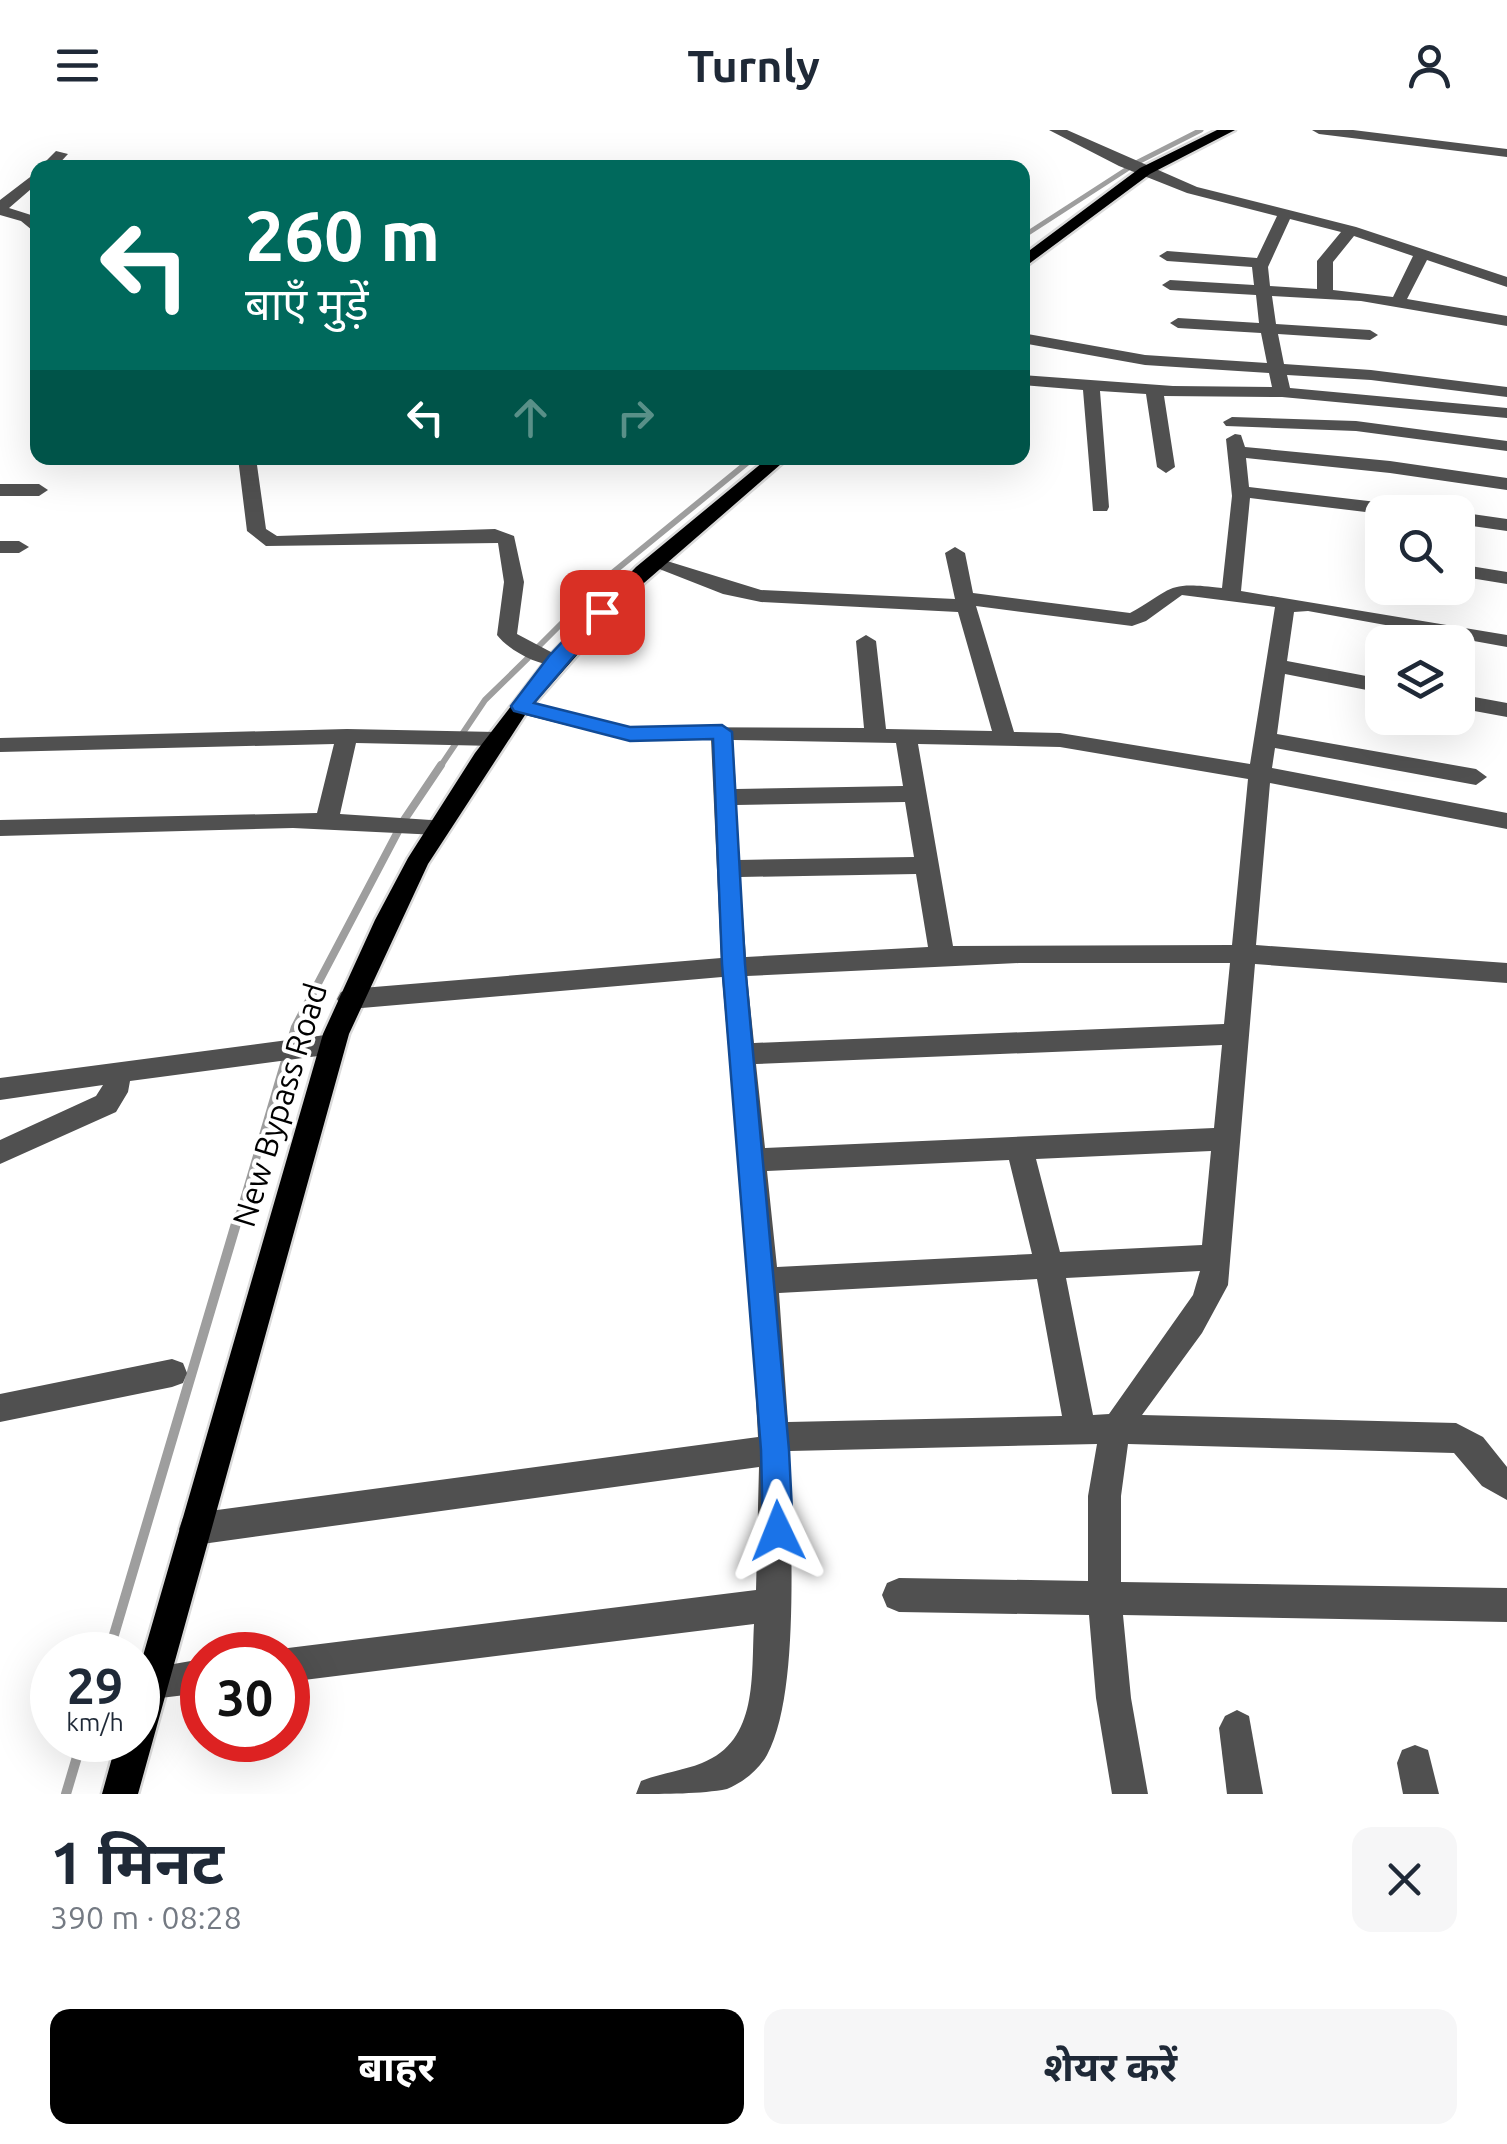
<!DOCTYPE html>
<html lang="hi">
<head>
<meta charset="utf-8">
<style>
	:root { --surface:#fff; --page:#f6f6f7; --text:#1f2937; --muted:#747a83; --accent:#000 }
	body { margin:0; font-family:Ubuntu,"Noto Sans Devanagari",sans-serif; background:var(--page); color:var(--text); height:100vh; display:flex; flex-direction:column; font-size:38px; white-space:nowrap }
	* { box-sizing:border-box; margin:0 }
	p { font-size:32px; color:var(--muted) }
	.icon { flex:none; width:55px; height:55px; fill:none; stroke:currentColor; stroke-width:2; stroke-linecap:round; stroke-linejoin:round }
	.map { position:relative; height:1664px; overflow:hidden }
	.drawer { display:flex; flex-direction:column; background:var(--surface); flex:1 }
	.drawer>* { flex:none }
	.hud { position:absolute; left:30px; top:30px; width:1000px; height:305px; border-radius:20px; box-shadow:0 10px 40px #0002; background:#00695c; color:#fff; overflow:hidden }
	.controls { position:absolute; left:1365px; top:365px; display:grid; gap:20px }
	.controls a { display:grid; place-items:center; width:110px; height:110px; border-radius:20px; background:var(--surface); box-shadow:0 10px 40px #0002; font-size:50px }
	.speed { position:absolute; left:30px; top:1502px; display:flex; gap:20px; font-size:50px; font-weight:700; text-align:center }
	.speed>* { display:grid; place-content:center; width:130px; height:130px; border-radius:50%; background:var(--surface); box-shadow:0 10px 40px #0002; line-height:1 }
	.speed small { font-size:25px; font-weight:400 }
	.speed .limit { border:15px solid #d22; background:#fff; color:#111 }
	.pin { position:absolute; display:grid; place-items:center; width:85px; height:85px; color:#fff; margin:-42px; border-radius:20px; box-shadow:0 5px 15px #0006 }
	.me { position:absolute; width:110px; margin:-55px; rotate:358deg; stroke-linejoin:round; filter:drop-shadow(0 0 8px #0008) }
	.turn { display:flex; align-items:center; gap:35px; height:210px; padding:0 50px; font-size:45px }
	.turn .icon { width:130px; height:130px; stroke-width:2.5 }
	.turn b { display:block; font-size:70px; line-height:85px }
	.lanes { display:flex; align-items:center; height:95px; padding:0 50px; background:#0003; justify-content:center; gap:50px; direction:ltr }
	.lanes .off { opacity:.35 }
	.round { display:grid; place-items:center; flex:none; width:105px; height:105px; border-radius:20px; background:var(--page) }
	.overview { display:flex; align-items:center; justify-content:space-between; height:170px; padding:0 50px }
	h1 { font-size:60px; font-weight:700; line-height:75px }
	.action { display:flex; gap:20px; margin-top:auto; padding:20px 50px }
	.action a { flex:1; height:115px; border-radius:20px; background:var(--accent); color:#fff; font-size:40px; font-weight:700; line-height:115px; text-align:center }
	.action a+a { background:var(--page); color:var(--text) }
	header { display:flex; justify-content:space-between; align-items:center; height:130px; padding:0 50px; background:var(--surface); font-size:45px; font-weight:700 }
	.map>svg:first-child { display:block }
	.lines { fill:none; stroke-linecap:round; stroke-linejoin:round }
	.stream-far3 { stroke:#9e9e9e; stroke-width:5 }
	.stream-far2 { stroke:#9e9e9e; stroke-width:6 }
	.stream-far1 { stroke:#9e9e9e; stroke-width:8 }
	.stream { stroke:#9e9e9e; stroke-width:10 }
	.major-casing { stroke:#dbdbdb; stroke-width:5 }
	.minor { fill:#505050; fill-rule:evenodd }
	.major { fill:#000; fill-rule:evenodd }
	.route { fill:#1a73e8; stroke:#114b97; stroke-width:2.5 }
	.labels { text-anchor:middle; stroke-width:8; stroke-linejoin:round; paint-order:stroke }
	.street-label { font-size:32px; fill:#000; stroke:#fff }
</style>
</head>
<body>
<header><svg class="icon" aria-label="menu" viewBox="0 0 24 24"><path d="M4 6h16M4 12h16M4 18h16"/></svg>Turnly<svg class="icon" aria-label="person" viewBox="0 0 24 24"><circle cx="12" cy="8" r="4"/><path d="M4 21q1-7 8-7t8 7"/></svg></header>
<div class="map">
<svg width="1507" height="1664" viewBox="0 0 1507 1664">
	<rect width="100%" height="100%" fill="#fff"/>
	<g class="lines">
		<polyline class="stream-far3" points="1022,107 1138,32 1201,0"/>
		<g class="stream-far2">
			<polyline points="536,519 611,444 753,328"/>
			<polyline points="440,637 485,570 528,528"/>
		</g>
		<polyline class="stream-far1" points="238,1090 295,897 404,690 441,635"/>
		<g class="stream">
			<polyline points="108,1525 238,1087"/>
			<polyline points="66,1664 82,1610"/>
		</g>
		<defs>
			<g id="major">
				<polygon points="1217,0 1235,0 1150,44 1022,139 1022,126 1140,38"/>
				<polygon points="768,328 788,328 629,466 527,582 428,734 349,904 138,1664 102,1664 117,1610 138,1610 138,1543 323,904 375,790 408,728 475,623 551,524 636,437"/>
			</g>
		</defs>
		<use href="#major" class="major-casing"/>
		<g class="minor">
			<path d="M1049,0H1067L1197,57L1356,97L1507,147V157L1427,130L1407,169L1507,186V196L1361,171L1272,166L1276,194L1370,200L1378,205L1370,210L1278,204L1284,234L1371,240L1507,257V267L1371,250L1287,245L1290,258L1507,278V288L1282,267L1164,266L1175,337L1166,343L1157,337L1146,264L1100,261L1109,377L1107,381H1093L1083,260L1022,255V245L1173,256L1272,257L1269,243L1145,235L1022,213V203L1145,225L1267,233L1261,203L1178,198L1170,193L1178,188L1259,193L1256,165L1170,160L1162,155L1170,150L1254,155L1252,137L1167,131L1159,126L1167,121L1257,128L1277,86L1187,63L1119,36ZM1290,89L1341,102L1317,131V159L1270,156L1268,137ZM1354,106L1413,126L1393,167L1333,160V132Z"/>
			<polygon points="1312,0 1353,0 1507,19 1507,27 1319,4"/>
			<polygon points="56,21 68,24 55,38 39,38"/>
			<polygon points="38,41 38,53 9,78 31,85 38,91 38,105 21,91 0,85 0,70"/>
			<polygon points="1232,287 1356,291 1507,311 1507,321 1356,301 1226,296 1223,292"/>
			<path d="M1235,304L1241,305L1245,317L1390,331L1507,348V360L1390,343L1246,328L1249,357L1411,376L1420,382L1382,384L1250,368L1241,461L1507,505V517L1308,481L1294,482L1287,531L1382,549V563L1285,544L1277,604L1476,639L1487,647L1476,655L1275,618L1272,638L1507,683V699L1270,653L1256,815L1507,833V853L1255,834L1228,1155L1202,1203L1142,1285L1456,1293L1483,1307L1507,1337V1370L1482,1356L1454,1323L1128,1314L1121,1366V1452L1507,1458V1492L1123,1485L1131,1568L1148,1664H1112L1096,1568L1089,1485L899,1482L887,1477L882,1465L887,1453L899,1448L1088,1451V1366L1097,1314L790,1321C789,1398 802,1560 767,1625C758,1641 743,1652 727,1659C702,1664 664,1664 636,1664L641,1651C661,1643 682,1641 702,1633C759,1611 751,1545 754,1494L288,1552V1525H275L288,1518L756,1460L759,1337L195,1415L183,1410L179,1399L183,1388L195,1383L758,1307L751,1178L722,847L350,879L341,876L337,869L341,862L350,859L721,828L711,609L630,611L513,582L510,577L513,572L521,570L630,597L864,598L856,511L866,505L876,511L886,599L992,601L958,482L761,472L723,464L644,433L654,427L761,460L955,469L945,423L955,417L965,423L973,463L1130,483C1175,458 1165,451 1222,458L1232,366L1226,309ZM1182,465L1275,477L1250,634L1060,603L1014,602L976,476L1132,496L1146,491ZM733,610L896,613L903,656L736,659ZM918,614L1060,617L1248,649L1232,815L953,816ZM905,672L914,727L739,730L736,675ZM916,744L928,817L746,827L740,747ZM1019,833H1230L1224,894L754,913L747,846ZM1222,915L1214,998L765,1018L756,934ZM1211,1021L1202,1115L1060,1122L1036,1029ZM1009,1030L1032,1124L777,1137L767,1041ZM1200,1141L1193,1165L1109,1284L1093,1285L1066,1148ZM1037,1149L1062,1286L788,1292L779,1163Z"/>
			<path d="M238,328H256L266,399L277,406L495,399L514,406L524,452L517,504L566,530L563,535C543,539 509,521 497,505L504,452L498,413L266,416L247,401Z"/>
			<polygon points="0,354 39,354 48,360 39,366 0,366"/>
			<polygon points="1458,382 1507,389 1507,401 1458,394"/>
			<polygon points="0,411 19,411 29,417 19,423 0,423"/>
			<polygon points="1458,434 1507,442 1507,454 1458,446"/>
			<polygon points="1458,564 1507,573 1507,587 1458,578"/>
			<polygon points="347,599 496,602 507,609 496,616 356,613 340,684 446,691 450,697 438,705 293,698 0,706 0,690 317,683 334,614 0,622 0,608"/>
			<polygon points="333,904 342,907 346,914 342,921 333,924 130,951 128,962 116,982 0,1034 0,1010 96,966 103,955 0,970 0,948"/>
			<polygon points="172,1229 183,1233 187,1243 183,1253 172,1257 0,1292 0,1264"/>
			<polygon points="202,1529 202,1563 152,1569 140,1564 140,1540"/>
			<polygon points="1237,1580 1249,1586 1263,1664 1227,1664 1219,1598 1225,1586"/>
			<polygon points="1415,1615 1428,1620 1439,1664 1403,1664 1397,1633 1402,1620"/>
		</g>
		<use href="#major" class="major"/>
	</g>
	<polygon class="route" points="602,476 608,477 608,486 534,573 630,597 722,595 732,602 745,834 789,1320 793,1401 789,1412 778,1416 768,1412 763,1401 761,1320 722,834 713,609 630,611 514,581 511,576 549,526 595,477"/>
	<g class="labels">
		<g class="street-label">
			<text transform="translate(280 975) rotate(-73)" y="11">New Bypass Road</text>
		</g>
	</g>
</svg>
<div class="controls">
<a><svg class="icon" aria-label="search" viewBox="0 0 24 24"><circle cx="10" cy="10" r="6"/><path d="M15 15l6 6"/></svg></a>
<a><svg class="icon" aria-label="layers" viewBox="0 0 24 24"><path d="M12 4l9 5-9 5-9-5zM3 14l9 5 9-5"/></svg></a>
</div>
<div class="speed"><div>29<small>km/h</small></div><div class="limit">30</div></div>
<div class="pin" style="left:602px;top:482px;background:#d93025"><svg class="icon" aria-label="arrive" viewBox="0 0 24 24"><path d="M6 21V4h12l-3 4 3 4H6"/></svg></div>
<svg class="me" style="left:778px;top:1401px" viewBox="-20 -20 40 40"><path d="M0-17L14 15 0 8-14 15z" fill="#1a73e8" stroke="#fff" stroke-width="4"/></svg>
<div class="hud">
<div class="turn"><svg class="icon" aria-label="left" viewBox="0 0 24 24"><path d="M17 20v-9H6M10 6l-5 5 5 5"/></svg><div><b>260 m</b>बाएँ मुड़ें</div></div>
<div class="lanes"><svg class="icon" aria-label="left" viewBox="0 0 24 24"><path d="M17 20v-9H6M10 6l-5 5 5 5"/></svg><svg class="icon off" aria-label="ahead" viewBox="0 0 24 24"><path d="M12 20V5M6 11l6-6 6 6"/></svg><svg class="icon off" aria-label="right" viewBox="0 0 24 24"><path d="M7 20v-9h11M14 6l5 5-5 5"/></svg></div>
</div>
</div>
<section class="drawer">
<div class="overview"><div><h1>1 मिनट</h1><p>390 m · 08:28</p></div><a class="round"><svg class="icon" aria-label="close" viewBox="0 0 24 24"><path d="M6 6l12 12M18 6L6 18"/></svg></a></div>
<div class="action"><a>बाहर</a><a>शेयर करें</a></div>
</section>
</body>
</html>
